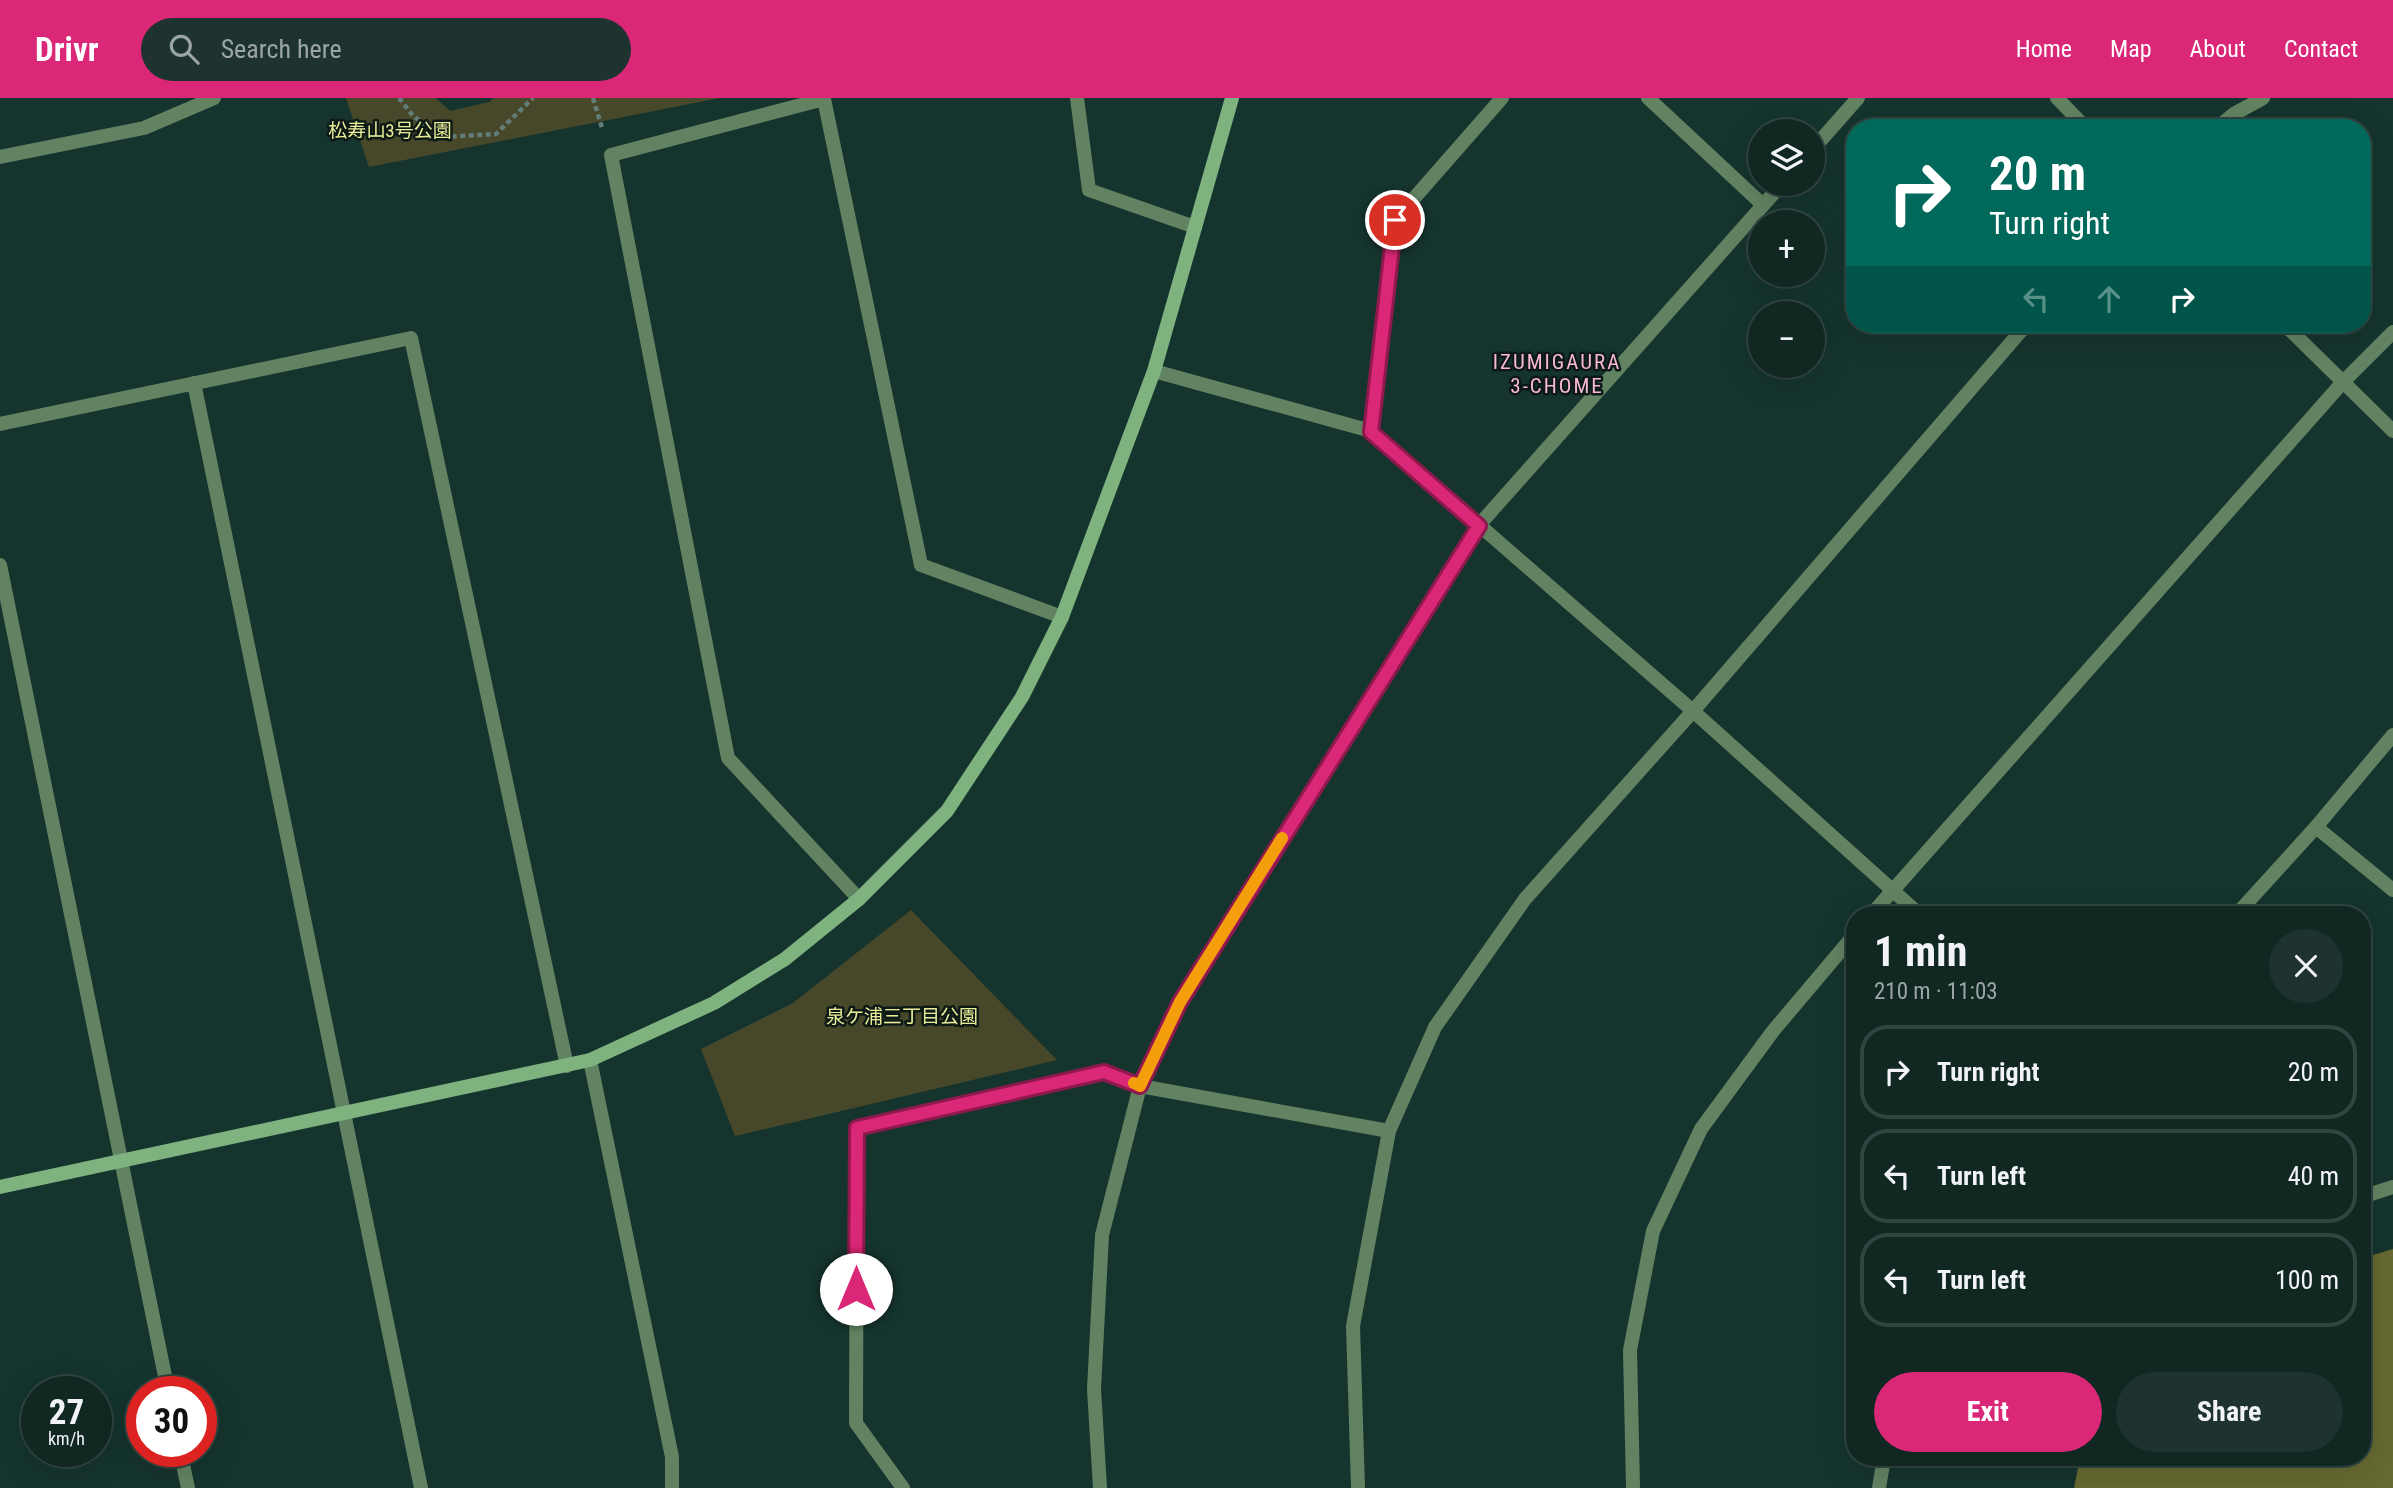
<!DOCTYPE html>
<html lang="en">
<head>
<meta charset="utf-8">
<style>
	:root { --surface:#102722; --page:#1e332f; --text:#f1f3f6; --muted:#9ca5a5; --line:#304440; --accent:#db2777 }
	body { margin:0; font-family:"Roboto Condensed","Noto Sans JP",sans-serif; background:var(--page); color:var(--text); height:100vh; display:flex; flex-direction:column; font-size:26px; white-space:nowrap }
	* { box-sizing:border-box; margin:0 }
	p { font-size:23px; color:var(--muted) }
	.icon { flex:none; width:38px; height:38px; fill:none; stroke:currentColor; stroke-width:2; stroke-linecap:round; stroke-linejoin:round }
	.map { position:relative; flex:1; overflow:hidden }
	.panel { position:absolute; left:1846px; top:808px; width:525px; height:560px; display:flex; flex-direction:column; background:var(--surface); border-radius:28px; box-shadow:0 7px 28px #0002,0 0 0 2px var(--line) }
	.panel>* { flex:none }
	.hud { position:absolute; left:1846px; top:21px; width:525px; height:214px; border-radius:28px; box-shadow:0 7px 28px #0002,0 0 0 2px var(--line); background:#00695c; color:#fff; overflow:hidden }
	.buttons { position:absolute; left:1748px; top:21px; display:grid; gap:14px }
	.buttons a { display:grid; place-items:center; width:77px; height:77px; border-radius:50%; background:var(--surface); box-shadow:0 7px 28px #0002,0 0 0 2px var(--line); font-size:35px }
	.speed { position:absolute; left:21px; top:1278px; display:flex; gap:14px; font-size:35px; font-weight:700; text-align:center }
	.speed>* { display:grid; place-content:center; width:91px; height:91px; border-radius:50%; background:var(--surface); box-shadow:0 7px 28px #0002,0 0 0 2px var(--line); line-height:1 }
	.speed small { font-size:18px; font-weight:400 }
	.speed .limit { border:10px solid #d22; background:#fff; color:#111 }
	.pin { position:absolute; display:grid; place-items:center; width:60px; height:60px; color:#fff; margin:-30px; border:4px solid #fff; border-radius:50%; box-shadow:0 2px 7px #0007 }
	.me { position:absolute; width:77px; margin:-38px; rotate:0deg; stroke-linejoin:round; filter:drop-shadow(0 0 5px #0008) }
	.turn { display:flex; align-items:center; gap:24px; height:147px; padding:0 28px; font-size:32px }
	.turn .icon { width:91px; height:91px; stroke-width:2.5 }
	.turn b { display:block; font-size:49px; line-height:60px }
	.lanes { display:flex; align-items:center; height:66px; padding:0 28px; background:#0003; justify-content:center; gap:35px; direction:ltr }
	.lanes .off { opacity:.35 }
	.round { display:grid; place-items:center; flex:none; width:74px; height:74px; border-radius:37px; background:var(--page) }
	.summary { display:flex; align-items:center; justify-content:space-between; height:119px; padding:0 28px }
	h1 { font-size:42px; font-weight:700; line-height:52px }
	.button { display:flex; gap:14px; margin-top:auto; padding:14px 28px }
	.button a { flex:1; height:80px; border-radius:42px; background:var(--accent); color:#fff; font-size:28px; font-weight:700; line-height:80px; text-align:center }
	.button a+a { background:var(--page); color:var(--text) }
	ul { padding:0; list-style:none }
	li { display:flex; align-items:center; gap:21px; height:94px; margin:0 14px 10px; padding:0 14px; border:4px solid var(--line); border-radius:28px }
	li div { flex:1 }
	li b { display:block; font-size:26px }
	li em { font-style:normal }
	header { display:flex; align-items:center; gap:42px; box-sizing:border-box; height:98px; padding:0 35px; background:var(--accent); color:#fff }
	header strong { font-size:33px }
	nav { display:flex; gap:38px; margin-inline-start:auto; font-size:24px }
	.search { width:490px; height:63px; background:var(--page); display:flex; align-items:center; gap:18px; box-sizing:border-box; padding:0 24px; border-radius:38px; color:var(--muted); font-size:26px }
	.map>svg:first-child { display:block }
	.green { fill:#474829 }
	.forest { fill:#676932 }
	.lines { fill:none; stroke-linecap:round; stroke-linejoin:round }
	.path { stroke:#627c77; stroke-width:4.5; stroke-dasharray:5 3.5; stroke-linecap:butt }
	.street { stroke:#628362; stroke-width:14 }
	.secondary { stroke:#7eb37f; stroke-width:14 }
	.route-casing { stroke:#8e194d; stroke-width:18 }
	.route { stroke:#db2777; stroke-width:12 }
	.slow { stroke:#f59e0b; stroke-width:12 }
	.labels { text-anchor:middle; stroke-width:5; stroke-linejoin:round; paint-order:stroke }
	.park-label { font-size:19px; fill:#e8ec97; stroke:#0c1916 }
	.neighbourhood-label { font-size:21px; letter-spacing:2px; fill:#f8b9d4; stroke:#0c1916 }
</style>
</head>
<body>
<header>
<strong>Drivr</strong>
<div class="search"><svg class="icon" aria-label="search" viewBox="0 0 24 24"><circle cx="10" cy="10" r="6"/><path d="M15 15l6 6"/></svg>Search here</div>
<nav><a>Home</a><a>Map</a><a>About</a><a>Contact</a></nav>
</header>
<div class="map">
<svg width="2393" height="1390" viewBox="0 0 2393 1390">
	<rect width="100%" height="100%" fill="#15342e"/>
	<g class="green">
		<polygon points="346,0 436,0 450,13 489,4 493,0 720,0 369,69"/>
		<polygon points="911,812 1057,962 735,1038 701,951 793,905"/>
	</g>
	<polygon class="forest" points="2393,1151 2393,1390 2074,1390 2080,1360 2362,1360 2363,1160"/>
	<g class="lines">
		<g class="path">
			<polyline points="399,0 414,19 444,39 496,36 533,0"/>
			<polyline points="593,0 602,30"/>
		</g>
		<g class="street">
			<polyline points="1077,0 1089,92 1195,129"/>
			<polyline points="1648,0 1763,107"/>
			<polyline points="2057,0 2086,30"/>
			<polyline points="2217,30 2234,16 2263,0"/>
			<polyline points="1813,51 1858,0"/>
			<polyline points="0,59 144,30 214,0"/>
			<polyline points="2284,226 2393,333"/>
			<polyline points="1154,273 1371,333 1693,613 1920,817"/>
			<polyline points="194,285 421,1390"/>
			<polyline points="0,326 411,240 567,968"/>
			<polyline points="1371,333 1395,122 1502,0"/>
			<polyline points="0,467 168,1293"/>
			<polyline points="2316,729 2393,792"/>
			<polyline points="859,801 728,660 611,57 824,1 921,467 1062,519"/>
			<polyline points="1871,817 2343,284 2393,234"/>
			<polyline points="2236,817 2316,729 2393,637"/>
			<polyline points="590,962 672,1359 672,1390"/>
			<polyline points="2362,1099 2393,1089"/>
			<polyline points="180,1353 188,1390"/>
			<polyline points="903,1390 856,1325 857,1029 1104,974 1140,988 1389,1033"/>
			<polyline points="1100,1390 1094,1291 1102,1137 1140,988 1180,904 1479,427 1782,86"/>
			<polyline points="1358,1390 1353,1228 1389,1033 1435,929 1525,801 1693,613 2027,226"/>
			<polyline points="1633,1390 1630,1252 1653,1133 1701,1031 1773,933 1855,836"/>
			<polyline points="1879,1390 1884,1360"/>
		</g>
		<polyline class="secondary" points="0,1089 590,962 714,905 785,861 859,801 947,713 1022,599 1062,519 1154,273 1232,0"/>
	</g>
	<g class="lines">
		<defs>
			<polyline id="route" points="856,1191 857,1030 1104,974 1140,988 1180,904 1479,428 1371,334 1395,122"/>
		</defs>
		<use href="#route" class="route-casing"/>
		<use href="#route" class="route"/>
		<polyline class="slow" points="1134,985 1140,988 1180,904 1282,740"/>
	</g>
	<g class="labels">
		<g class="park-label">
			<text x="390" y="39">松寿山3号公園</text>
			<text x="902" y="925">泉ケ浦三丁目公園</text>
		</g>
		<g class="neighbourhood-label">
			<text x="1557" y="271">IZUMIGAURA<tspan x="1557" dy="24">3-CHOME</tspan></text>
		</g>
	</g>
</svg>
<div class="buttons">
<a><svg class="icon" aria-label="layers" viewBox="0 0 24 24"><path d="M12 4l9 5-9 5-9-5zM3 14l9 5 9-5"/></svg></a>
<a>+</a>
<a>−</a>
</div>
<div class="speed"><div>27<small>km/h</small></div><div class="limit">30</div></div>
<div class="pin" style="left:1395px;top:122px;background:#d93025"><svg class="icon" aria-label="arrive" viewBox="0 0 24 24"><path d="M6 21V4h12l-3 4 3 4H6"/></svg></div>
<svg class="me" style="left:856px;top:1191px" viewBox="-20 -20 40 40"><circle r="19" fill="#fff"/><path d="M0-13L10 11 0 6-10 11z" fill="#db2777"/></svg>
<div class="hud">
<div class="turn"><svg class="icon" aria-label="right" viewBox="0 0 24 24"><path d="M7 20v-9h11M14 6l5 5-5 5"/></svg><div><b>20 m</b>Turn right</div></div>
<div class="lanes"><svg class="icon off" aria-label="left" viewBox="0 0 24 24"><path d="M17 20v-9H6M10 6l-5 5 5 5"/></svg><svg class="icon off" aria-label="ahead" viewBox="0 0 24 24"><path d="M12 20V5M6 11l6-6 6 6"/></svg><svg class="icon" aria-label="right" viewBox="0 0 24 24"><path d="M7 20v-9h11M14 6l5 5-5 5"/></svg></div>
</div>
<section class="panel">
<div class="summary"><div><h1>1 min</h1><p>210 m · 11:03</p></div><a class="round"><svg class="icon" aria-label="close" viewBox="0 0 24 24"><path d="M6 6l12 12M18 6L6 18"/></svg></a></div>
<ul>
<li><svg class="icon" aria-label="right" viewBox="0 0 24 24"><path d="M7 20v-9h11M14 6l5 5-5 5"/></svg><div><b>Turn right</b></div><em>20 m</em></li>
<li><svg class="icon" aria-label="left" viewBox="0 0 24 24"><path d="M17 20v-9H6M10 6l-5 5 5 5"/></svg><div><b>Turn left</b></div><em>40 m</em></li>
<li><svg class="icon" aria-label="left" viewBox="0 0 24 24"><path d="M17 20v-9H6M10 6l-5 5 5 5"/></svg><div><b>Turn left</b></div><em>100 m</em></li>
</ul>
<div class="button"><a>Exit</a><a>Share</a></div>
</section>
</div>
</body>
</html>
